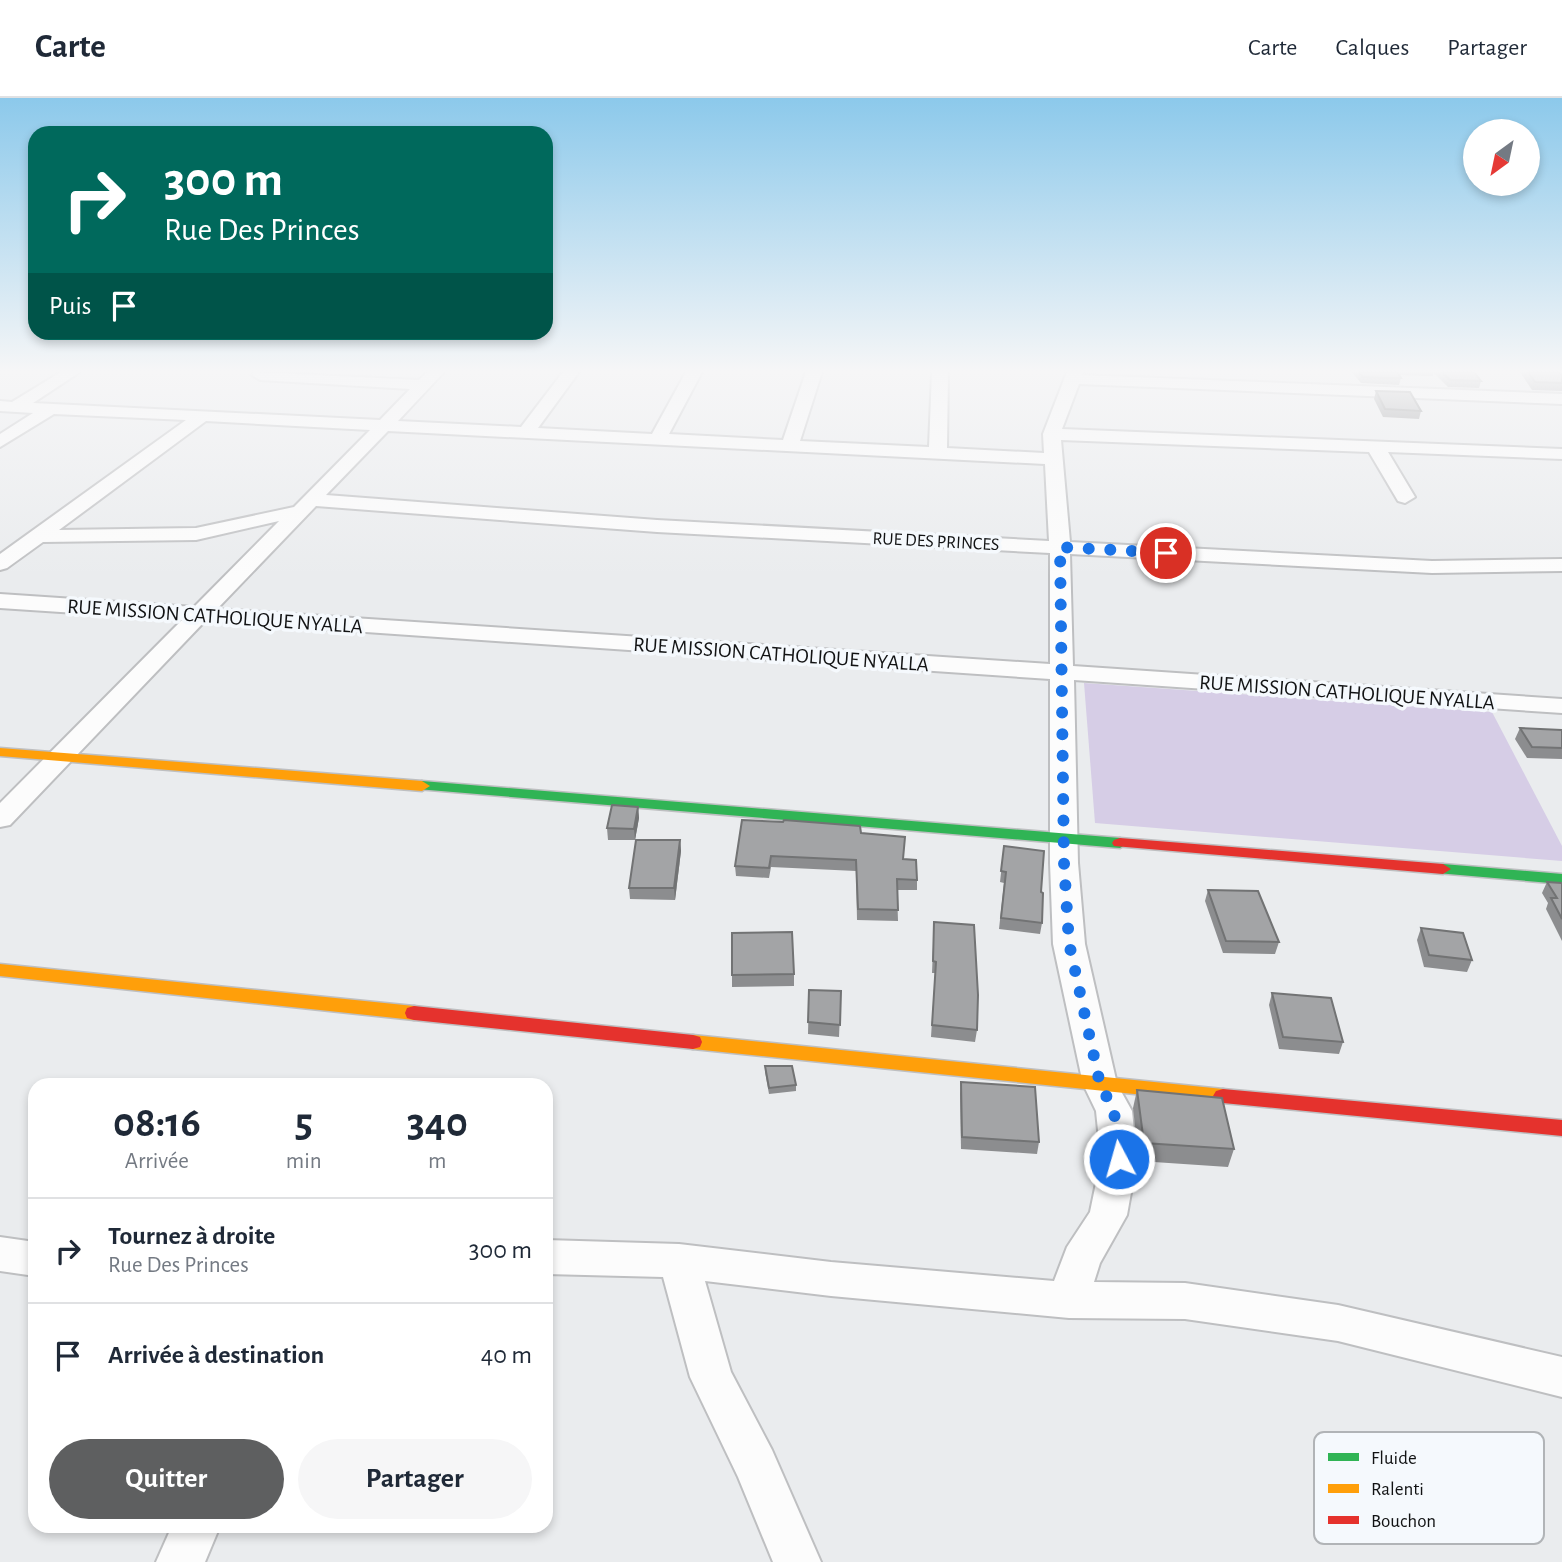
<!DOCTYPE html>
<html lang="fr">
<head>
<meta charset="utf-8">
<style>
	:root { --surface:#fff; --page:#f6f6f7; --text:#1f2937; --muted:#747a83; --line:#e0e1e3; --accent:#5e5f60 }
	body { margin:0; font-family:"Alegreya Sans",sans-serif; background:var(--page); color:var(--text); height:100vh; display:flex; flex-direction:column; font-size:26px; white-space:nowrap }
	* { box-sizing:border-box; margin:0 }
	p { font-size:23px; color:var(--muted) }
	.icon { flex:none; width:38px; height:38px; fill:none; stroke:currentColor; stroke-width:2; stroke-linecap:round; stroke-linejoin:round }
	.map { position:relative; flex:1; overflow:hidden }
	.panel { position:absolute; left:28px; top:980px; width:525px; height:455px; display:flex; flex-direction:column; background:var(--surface); border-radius:21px; box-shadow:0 4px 10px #0003 }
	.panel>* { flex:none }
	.guide { position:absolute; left:28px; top:28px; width:525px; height:214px; border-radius:21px; box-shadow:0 4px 10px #0003; background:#00695c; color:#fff; overflow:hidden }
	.needle { width:46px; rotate:213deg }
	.tools { position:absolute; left:1463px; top:21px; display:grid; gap:14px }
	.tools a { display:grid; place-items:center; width:77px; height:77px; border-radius:50%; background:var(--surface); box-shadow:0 4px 10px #0003; font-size:35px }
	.pin { position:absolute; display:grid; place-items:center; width:60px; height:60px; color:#fff; margin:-30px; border:4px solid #fff; border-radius:50%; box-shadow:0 2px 7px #0007 }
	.me { position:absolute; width:77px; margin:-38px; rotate:354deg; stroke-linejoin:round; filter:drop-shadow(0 0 5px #0008) }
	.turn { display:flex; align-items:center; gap:24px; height:147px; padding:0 21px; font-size:32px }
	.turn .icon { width:91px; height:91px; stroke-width:2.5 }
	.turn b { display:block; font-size:49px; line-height:60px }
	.then { display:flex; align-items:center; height:66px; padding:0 21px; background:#0003; gap:14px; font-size:26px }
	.eta { display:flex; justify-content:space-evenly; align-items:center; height:119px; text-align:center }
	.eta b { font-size:42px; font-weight:600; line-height:49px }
	.cta { display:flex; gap:14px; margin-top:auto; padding:14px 21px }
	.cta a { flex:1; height:80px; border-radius:42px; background:var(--accent); color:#fff; font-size:28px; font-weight:600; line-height:80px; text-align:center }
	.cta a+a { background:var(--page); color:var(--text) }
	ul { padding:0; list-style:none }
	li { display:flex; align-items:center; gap:21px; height:105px; padding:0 21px; border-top:2px solid var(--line) }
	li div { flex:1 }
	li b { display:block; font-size:26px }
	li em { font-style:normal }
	header { display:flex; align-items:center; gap:42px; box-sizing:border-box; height:98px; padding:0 35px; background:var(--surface); border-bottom:2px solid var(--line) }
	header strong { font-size:33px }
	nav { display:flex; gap:38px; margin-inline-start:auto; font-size:24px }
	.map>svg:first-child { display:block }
	.green { fill:#d6cde6 }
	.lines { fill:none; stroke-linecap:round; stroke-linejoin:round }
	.street-casing { stroke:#bebfc1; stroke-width:4 }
	.fast-casing { stroke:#bebfc1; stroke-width:3 }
	.slow-casing { stroke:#bebfc1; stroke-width:3 }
	.jam-casing { stroke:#bebfc1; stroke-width:3 }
	.street { fill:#fcfcfc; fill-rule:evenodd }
	.fast { fill:#30b455; fill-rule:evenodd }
	.slow { fill:#ff9f0a; fill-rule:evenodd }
	.jam { fill:#e5322d; fill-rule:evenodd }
	.wall { fill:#8c8d8f }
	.shaded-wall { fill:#727374 }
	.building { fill:#a3a4a6; stroke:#727374; stroke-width:2 }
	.route { stroke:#1a73e8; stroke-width:12; stroke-dasharray:0 21.6 }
	.labels { text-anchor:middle; stroke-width:7; stroke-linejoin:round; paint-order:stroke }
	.far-street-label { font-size:18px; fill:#121314; stroke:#f5f9fd }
	.street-label { font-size:21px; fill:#121314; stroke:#f5f9fd }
	.key { fill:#f5f9fd; stroke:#b1b4b7; stroke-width:2 }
	.key-label { font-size:19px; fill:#121314 }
</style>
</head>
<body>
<header>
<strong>Carte</strong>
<nav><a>Carte</a><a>Calques</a><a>Partager</a></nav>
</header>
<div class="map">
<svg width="1562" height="1464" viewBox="0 0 1562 1464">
	<rect width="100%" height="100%" fill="#eaecee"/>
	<polygon class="green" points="1084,585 1492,614 1562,748 1562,763 1095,725"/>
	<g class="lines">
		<defs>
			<g id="street">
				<path d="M61,274H80L33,305L380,322L410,291L260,282L252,277L254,274L419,282L427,274H444L398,323L521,329L563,274H579L538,330L652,336L686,274H702L669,336L783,342L806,274H822L800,343L929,349L932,274H948L947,350L1044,355L1043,336L1067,274H1083L1082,277L1562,296V306L1079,286L1062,331L1562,351V361L1388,354L1415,399L1405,405L1398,403L1369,354L1061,342L1070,444L1432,463L1562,461V473L1432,475L1070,456L1073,568L1562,601V615L1074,582L1078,765L1085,846L1117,986L1132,1013L1137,1061L1127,1117L1100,1165L1094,1184L1185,1185L1338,1207L1562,1259V1299L1338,1243L1185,1221L1069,1220L831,1198L705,1183L731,1274L772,1352L821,1464H773L738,1379L690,1279L663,1179L546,1176V1142L679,1146L831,1164L1054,1183L1067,1149L1090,1114L1101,1061L1096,1013L1083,986L1053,846L1050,765V581L205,523L10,727L0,729V705L182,522L0,510V496L194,509L279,423L196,442L43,444L7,470L0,472V456L186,322L54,316L0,349V336L33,315L0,313V303L12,304ZM206,323L370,332L294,409L196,430L59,432ZM388,333L1045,366L1049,443L657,422L326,397ZM316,408L657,434L1050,455V566L217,511Z"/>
				<polygon points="0,1139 35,1144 35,1178 0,1173"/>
				<polygon points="172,1428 220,1428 205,1464 156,1464"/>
			</g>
			<g id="fast">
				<polygon points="422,683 1120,740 1128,745 1120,750 417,691 414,688 417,685"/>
				<polygon points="1443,766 1562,776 1562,786 1437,775 1435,771 1437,767"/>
			</g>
			<g id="slow">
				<polygon points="0,650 422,683 430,688 422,693 0,658"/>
				<polygon points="0,866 414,908 421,910 423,915 421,920 414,922 0,878"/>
				<polygon points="693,937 1223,991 1230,993 1233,998 1230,1003 1223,1005 693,951 686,949 684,944 686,939"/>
			</g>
			<g id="jam">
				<polygon points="1120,740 1443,766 1451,771 1443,776 1114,748 1112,745 1114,742"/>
				<polygon points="414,908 693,937 700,939 702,944 700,949 693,951 414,922 407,920 405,915 407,910"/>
				<polygon points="1223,991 1562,1022 1562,1038 1223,1005 1216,1003 1213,998 1216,993"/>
			</g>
		</defs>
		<use href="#street" class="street-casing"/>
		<use href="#fast" class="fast-casing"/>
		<use href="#slow" class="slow-casing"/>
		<use href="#jam" class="jam-casing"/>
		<use href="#street" class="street"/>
		<use href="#fast" class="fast"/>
		<use href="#slow" class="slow"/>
		<use href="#jam" class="jam"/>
	</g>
	<g class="wall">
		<polygon points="1352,274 1474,274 1481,283 1479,290 1448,289 1433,274 1433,278 1399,277 1401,280 1399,287 1361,285"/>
		<polygon points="1520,274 1559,274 1562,277 1562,293 1532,292"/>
		<polygon points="1376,293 1421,313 1419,321 1383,319 1374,301"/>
		<polygon points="1520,630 1562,632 1562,661 1527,660 1515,641"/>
		<polygon points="638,709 639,720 635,742 608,742 607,730"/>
		<polygon points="860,728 861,735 903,761 917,782 917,792 897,792 898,823 857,822 856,773 771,769 769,780 736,778 735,768"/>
		<polygon points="680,742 681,753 675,802 630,801 629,790"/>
		<polygon points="1004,748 1041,794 1042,825 1040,836 999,831 1004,785 1000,784"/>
		<polygon points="1547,784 1562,785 1562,843 1546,811 1548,805 1542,795"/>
		<polygon points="1208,792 1279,844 1275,856 1223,855 1205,803"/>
		<polygon points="934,824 977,932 975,944 931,939 935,875 932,875"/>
		<polygon points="1421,830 1472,862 1467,874 1424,869 1417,842"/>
		<polygon points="732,835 794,876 794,888 732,889"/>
		<polygon points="809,892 841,893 839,939 808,936"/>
		<polygon points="1272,895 1343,944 1339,956 1279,951 1269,907"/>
		<polygon points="765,968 796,987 796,993 769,996 765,974"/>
		<polygon points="961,984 1039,1044 1037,1056 961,1051 960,996"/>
		<polygon points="1137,992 1234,1051 1228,1069 1139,1063 1133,1010"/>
	</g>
	<g class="shaded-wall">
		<polygon points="638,709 639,720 635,742 634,731"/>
		<polygon points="680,742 681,753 675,802 674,790"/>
	</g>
	<g class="building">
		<polygon points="1359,274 1397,274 1401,280 1363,279"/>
		<polygon points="1442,274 1474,274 1481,283 1450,282"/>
		<polygon points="1528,274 1559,274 1562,277 1562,285 1535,284"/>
		<polygon points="1376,293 1410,294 1421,313 1385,311"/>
		<polygon points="1520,630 1562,632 1562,650 1532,649"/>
		<polygon points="612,707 638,709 634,731 607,730"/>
		<polygon points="742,722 783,724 784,722 860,728 861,735 905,739 903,761 916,762 917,782 897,781 898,812 858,811 856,762 771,758 769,770 735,768"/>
		<polygon points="636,742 680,742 674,790 629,790"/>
		<polygon points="1004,748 1044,753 1041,794 1043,795 1042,825 1001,820 1006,774 1001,773"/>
		<polygon points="1547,784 1562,785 1562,821 1551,800 1557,800"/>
		<polygon points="1208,792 1258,793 1279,844 1226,843"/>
		<polygon points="934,824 974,827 978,897 977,932 932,927 936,864 933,863"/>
		<polygon points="1421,830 1463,835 1472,862 1429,857"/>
		<polygon points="792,834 794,876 732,877 732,835"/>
		<polygon points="809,892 841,893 840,927 808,924"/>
		<polygon points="1272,895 1331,900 1343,944 1283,939"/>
		<polygon points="765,968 792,968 796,987 769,990"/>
		<polygon points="961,984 1035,989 1039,1044 962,1039"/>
		<polygon points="1137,992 1222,1000 1234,1051 1144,1045"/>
	</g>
	<linearGradient id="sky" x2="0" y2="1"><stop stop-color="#8cc9eb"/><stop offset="0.57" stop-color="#f6f6f7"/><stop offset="1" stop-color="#f6f6f7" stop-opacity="0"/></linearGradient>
	<rect width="1562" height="479" fill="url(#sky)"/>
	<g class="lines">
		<polyline class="route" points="1119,1061 1114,1013 1100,986 1069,845 1064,765 1060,449 1166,455"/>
	</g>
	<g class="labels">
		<g class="far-street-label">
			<text transform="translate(936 443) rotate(3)" y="6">RUE DES PRINCES</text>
		</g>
		<g class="street-label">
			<text transform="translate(215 518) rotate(4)" y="7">RUE MISSION CATHOLIQUE NYALLA</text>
			<text transform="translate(781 556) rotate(4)" y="7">RUE MISSION CATHOLIQUE NYALLA</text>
			<text transform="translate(1347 594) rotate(4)" y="7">RUE MISSION CATHOLIQUE NYALLA</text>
		</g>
	</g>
	<rect x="1314" y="1334" width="230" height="112" rx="10" class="key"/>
	<rect x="1328" y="1355" width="31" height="8" fill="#30b455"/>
	<rect x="1328" y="1386" width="31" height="9" fill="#ff9f0a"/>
	<rect x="1328" y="1418" width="31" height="8" fill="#e5322d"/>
	<g class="key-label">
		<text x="1371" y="1366">Fluide</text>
		<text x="1371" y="1397">Ralenti</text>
		<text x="1371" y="1429">Bouchon</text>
	</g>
</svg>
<div class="tools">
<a><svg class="needle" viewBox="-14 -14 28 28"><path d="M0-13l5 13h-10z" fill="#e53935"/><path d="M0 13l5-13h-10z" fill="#747a83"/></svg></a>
</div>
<div class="pin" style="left:1166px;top:455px;background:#d93025"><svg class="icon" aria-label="arrive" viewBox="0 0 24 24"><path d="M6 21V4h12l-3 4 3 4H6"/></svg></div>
<svg class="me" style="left:1119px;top:1061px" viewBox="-20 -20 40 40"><circle r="17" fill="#1a73e8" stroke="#fff" stroke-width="3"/><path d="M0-11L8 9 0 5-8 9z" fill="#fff"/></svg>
<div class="guide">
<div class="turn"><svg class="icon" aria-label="right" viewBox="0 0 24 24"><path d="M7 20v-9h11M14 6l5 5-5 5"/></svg><div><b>300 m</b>Rue Des Princes</div></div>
<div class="then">Puis<svg class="icon" aria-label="arrive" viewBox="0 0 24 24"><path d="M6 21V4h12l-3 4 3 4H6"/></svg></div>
</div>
<section class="panel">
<div class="eta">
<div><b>08:16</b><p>Arrivée</p></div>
<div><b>5</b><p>min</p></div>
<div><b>340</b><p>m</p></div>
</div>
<ul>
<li><svg class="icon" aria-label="right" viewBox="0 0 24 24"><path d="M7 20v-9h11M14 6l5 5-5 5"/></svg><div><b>Tournez à droite</b><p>Rue Des Princes</p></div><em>300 m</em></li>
<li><svg class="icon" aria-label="arrive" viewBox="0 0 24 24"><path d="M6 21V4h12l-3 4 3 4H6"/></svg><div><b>Arrivée à destination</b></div><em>40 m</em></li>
</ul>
<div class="cta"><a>Quitter</a><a>Partager</a></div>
</section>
</div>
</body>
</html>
